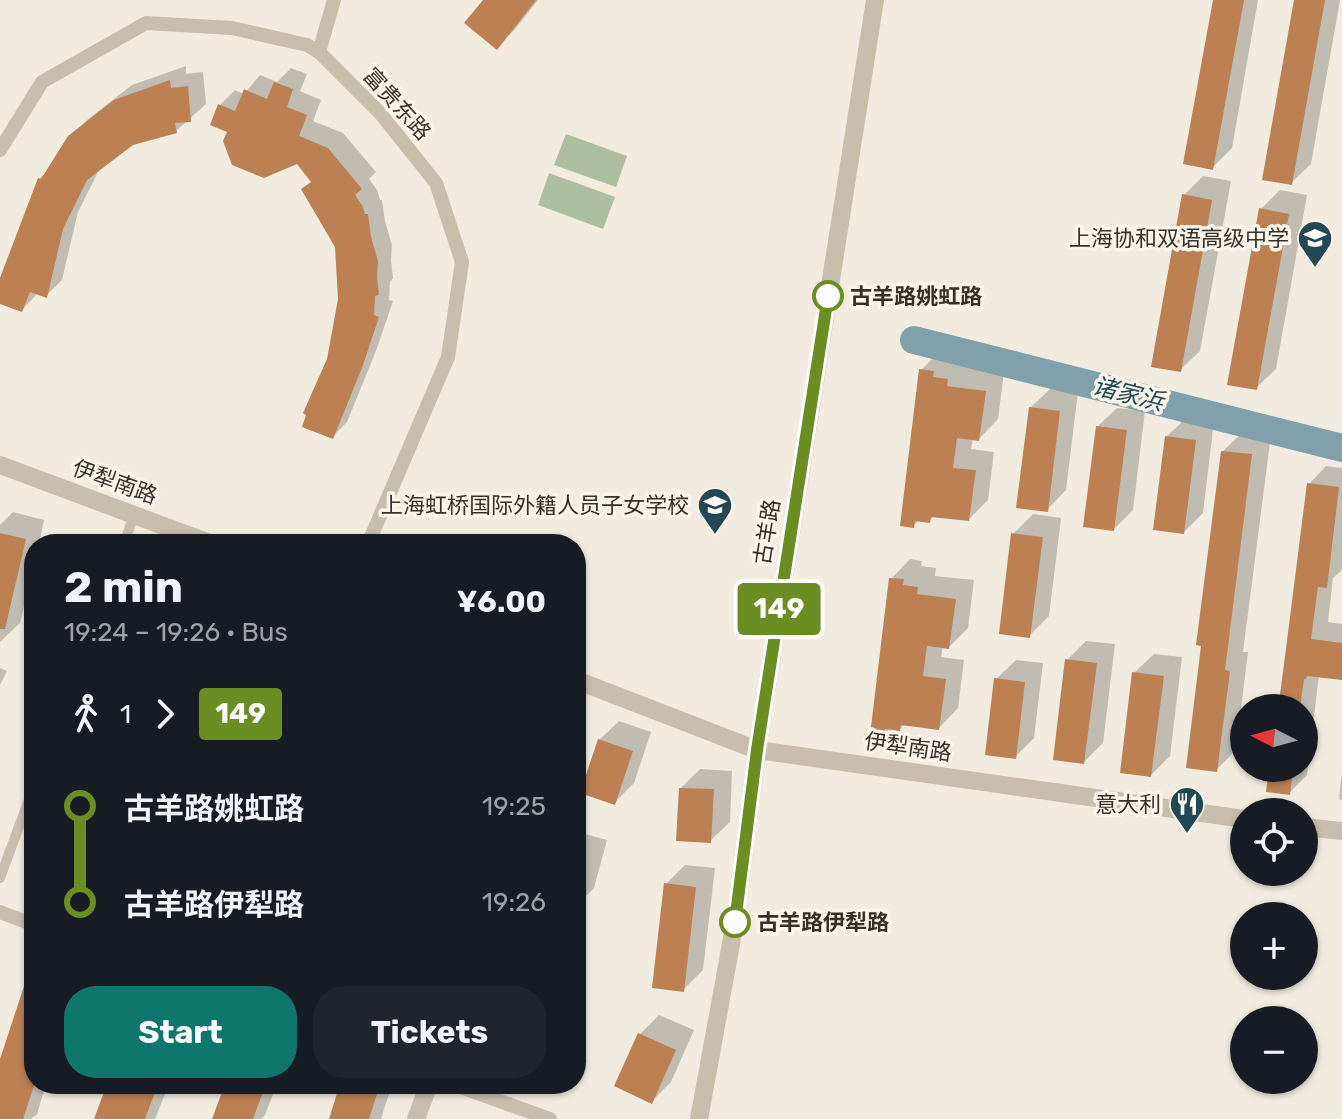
<!DOCTYPE html>
<html lang="en">
<head>
<meta charset="utf-8">
<style>
  :root { --surface:#171b24; --page:#20242c; --text:#f1f3f6; --muted:#9ea1a6; --accent:#0f766e }
  body { margin:0; font-family:Rubik,"Noto Sans SC",sans-serif; background:var(--page); color:var(--text); height:100vh; display:flex; flex-direction:column; font-size:30px; white-space:nowrap }
  * { box-sizing:border-box; margin:0 }
  p { font-size:26px; color:var(--muted) }
  .icon { flex:none; width:44px; height:44px; fill:none; stroke:currentColor; stroke-width:2; stroke-linecap:round; stroke-linejoin:round }
  .map { position:relative; flex:1; overflow:hidden }
  .details { position:absolute; left:24px; top:534px; width:562px; height:560px; display:flex; flex-direction:column; background:var(--surface); border-radius:32px; box-shadow:0 2px 6px #0004 }
  .details>* { flex:none }
  .badge { padding:0 16px; border-radius:6px; font-size:28px; line-height:52px }
  .needle { width:52px; rotate:276deg }
  .tools { position:absolute; left:1230px; top:694px; display:grid; gap:16px }
  .tools a { display:grid; place-items:center; width:88px; height:88px; border-radius:50%; background:var(--surface); box-shadow:0 2px 6px #0004; font-size:40px }
  .map>.badge { position:absolute; translate:-50% -50%; box-shadow:0 0 0 4px #fff }
  .legs { display:flex; align-items:center; gap:12px; height:88px; padding:0 40px; font-size:26px }
  .legs p { margin-inline-start:auto }
  .overview { display:flex; align-items:center; justify-content:space-between; height:136px; padding:0 40px }
  h1 { font-size:44px; font-weight:700; line-height:60px }
  .action { display:flex; gap:16px; margin-top:auto; padding:16px 40px }
  .action a { flex:1; height:92px; border-radius:32px; background:var(--accent); color:#fff; font-size:32px; font-weight:700; line-height:92px; text-align:center }
  .action a+a { background:var(--page); color:var(--text) }
  ul { padding:0 40px; list-style:none }
  li { display:flex; align-items:center; gap:28px; height:96px; font-size:30px }
  li i { display:grid; place-items:center; width:12px; height:100%; margin:0 10px; background:currentColor }
  li i::after { content:''; width:20px; height:20px; margin:-10px; border:6px solid; border-radius:50%; background:var(--surface) }
  li p { margin-inline-start:auto }
  li:first-child i { background:linear-gradient(#0000 50%,currentColor 0) }
  li:last-child i { background:linear-gradient(currentColor 50%,#0000 0) }
  .map>svg:first-child { display:block }
</style>
</head>
<body>
<div class="map">
<svg width="1342" height="1119" viewBox="0 0 1342 1119">
  <rect width="100%" height="100%" fill="#f1ecdf"/>
  <g fill="#aebfa0">
    <path d="M566,134L627,156L616,187L554,165Z"/>
    <path d="M549,173L615,197L603,229L538,205Z"/>
  </g>
  <g fill="#0003">
    <path d="M485,0H538L516,28L497,47Z"/>
    <path d="M1215,0H1258L1232,148L1212,168Z"/>
    <path d="M1296,0H1340L1311,164L1291,183Z"/>
    <path d="M186,66V74L203,72L206,104L176,131L132,143L100,168L78,212L62,280L46,296L38,293L22,310L0,302V283L39,179L50,169L70,137L87,120L132,85Z"/>
    <path d="M291,68L307,74L300,91L321,100L313,121L343,133L376,172L369,179L377,190L380,200H382L385,221L392,245L391,261L393,278L390,282L389,300L393,301L376,351L347,422L332,437L309,415L329,360L340,299L336,246L303,190L313,180L298,162L229,130L220,105L235,90L244,94L260,75L277,82Z"/>
    <path d="M1203,176L1231,181L1200,351L1180,370L1184,195Z"/>
    <path d="M1280,190L1307,195L1276,369L1256,388L1261,209Z"/>
    <path d="M940,351L952,352L951,358L966,360L965,367L1004,372L998,419L979,439L973,438L971,449L994,452L988,500L969,519L935,515L930,520L920,519L913,526L921,370Z"/>
    <path d="M1050,389L1078,392L1066,490L1047,510L1030,408Z"/>
    <path d="M1117,408L1145,411L1133,510L1114,529L1097,427Z"/>
    <path d="M1186,418L1214,421L1203,513L1184,532L1166,437Z"/>
    <path d="M1243,432L1271,435L1243,652H1248L1236,750L1216,770L1203,644L1223,451Z"/>
    <path d="M1326,466L1342,468V570L1333,578L1328,622L1342,624V678L1319,675L1307,775L1289,793L1271,768H1304V708H1278L1309,484Z"/>
    <path d="M13,512L44,520L39,544H34V564L20,623L0,642V525Z"/>
    <path d="M1033,514L1061,518L1049,616L1029,636L1013,534Z"/>
    <path d="M910,559L922,561L921,566L936,568L935,576L974,580L968,628L949,647L943,646L941,657L964,660L958,708L939,728L905,724L900,729L890,728L883,734L891,579Z"/>
    <path d="M1086,641L1115,644L1103,743L1084,762L1067,660Z"/>
    <path d="M1154,654L1182,657L1170,756L1151,775L1134,673Z"/>
    <path d="M1016,660L1043,663L1034,738L1015,757L996,679Z"/>
    <path d="M0,668L7,671L0,685Z"/>
    <path d="M619,721L651,732L634,783L615,802L599,740Z"/>
    <path d="M700,769L732,771L730,822L710,841L681,788Z"/>
    <path d="M1342,772V800L1339,799Z"/>
    <path d="M578,832L607,840L594,888L576,906V834Z"/>
    <path d="M685,865L715,868L703,970L683,990L666,884Z"/>
    <path d="M34,961V1084H46L37,1114L31,1119H0V1065Z"/>
    <path d="M659,1015L694,1030L671,1082L652,1101L640,1034Z"/>
    <path d="M110,1084H169L155,1119H96Z"/>
    <path d="M227,1084H277L265,1115L261,1119H214Z"/>
    <path d="M342,1084H392L381,1119H331Z"/>
  </g>
  <g fill="none" stroke-linecap="round" stroke-linejoin="round">
    <path stroke="#80a1ab" stroke-width="28" d="M914,340L1342,448"/>
  </g>
  <g fill="#bc8052">
    <path d="M483,0H536L497,50L464,23Z"/>
    <path d="M1213,0H1244L1213,170L1183,164Z"/>
    <path d="M1294,0H1325L1292,185L1262,180Z"/>
    <path d="M170,80L171,88L188,86L191,122L175,123L177,133L133,145L87,180L63,229L47,298L30,292L22,312L0,304V278L38,178L41,179L68,136L114,100Z"/>
    <path d="M274,82L293,89L287,107L307,115L299,136L328,148L362,189L355,195L362,205L365,214H368L371,237L378,261L377,277L379,295L375,296L374,315L379,317L362,368L333,439L302,427L306,415L303,413L327,359L338,299L335,247L301,189L311,182L297,164L264,178L232,165L223,141L227,132L210,125L218,104L235,111L244,89L267,99Z"/>
    <path d="M1182,194L1212,200L1181,372L1151,367Z"/>
    <path d="M1259,208L1289,214L1257,390L1227,385Z"/>
    <path d="M919,369L934,371L933,377L948,379L947,386L986,391L979,441L957,438L953,468L976,470L969,521L931,517L930,523L915,521L914,528L900,526Z"/>
    <path d="M1029,407L1060,411L1048,512L1016,508Z"/>
    <path d="M1096,426L1127,430L1114,531L1083,527Z"/>
    <path d="M1165,436L1196,440L1184,534L1153,530Z"/>
    <path d="M1221,451L1252,454L1225,670L1230,671L1217,772L1186,768L1201,646L1196,645Z"/>
    <path d="M1307,483L1339,487L1327,588L1318,587L1311,639L1342,643V680L1307,676L1306,679H1304L1300,708H1276L1278,695L1280,696Z"/>
    <path d="M0,533L26,539L5,629H0Z"/>
    <path d="M1011,533L1043,537L1030,638L999,634Z"/>
    <path d="M889,578L904,579L903,585L918,587L917,594L956,599L949,649L927,646L923,676L946,679L939,730L901,725L900,731L885,729L884,736L870,735Z"/>
    <path d="M1065,659L1097,663L1084,764L1053,760Z"/>
    <path d="M1132,672L1164,676L1151,777L1120,773Z"/>
    <path d="M994,678L1025,682L1016,759L985,755Z"/>
    <path d="M598,739L633,751L615,805L580,793Z"/>
    <path d="M1269,768H1293L1290,795L1266,792Z"/>
    <path d="M679,788L714,789L711,843L676,841Z"/>
    <path d="M664,883L696,887L684,992L652,988Z"/>
    <path d="M32,962H34V1086L23,1119H0V1059Z"/>
    <path d="M638,1033L676,1050L652,1104L614,1086Z"/>
    <path d="M107,1084H158L145,1119H94Z"/>
    <path d="M225,1084H266L253,1119H212Z"/>
    <path d="M340,1084H380L369,1119H329Z"/>
  </g>
  <g fill="none" stroke-linecap="round" stroke-linejoin="round">
    <g stroke="#c8beac" stroke-width="10">
      <path d="M124,544L134,515"/>
      <path d="M0,878L34,786"/>
    </g>
    <g stroke="#c8beac" stroke-width="14">
      <path d="M319,52L334,0"/>
      <path d="M0,150L42,82L146,23L232,28L307,45L319,52L380,113L436,183L462,262L448,357L368,544"/>
      <path d="M0,912L34,925"/>
      <path d="M452,1084L550,1119"/>
    </g>
    <g stroke="#c8beac" stroke-width="18">
      <path d="M0,465L212,544"/>
      <path d="M576,680L757,750L1244,819"/>
      <path d="M1304,827L1342,831"/>
      <path d="M416,1119L429,1084"/>
      <path d="M699,1119L735,922L757,750L875,0"/>
    </g>
  </g>
  <g fill="none" stroke-linecap="round" stroke-linejoin="round">
    <g stroke="#fff" stroke-width="18">
      <path id="line-1" d="M735,922L757,750L828,296"/>
    </g>
    <use href="#line-1" stroke="#6b8e23" stroke-width="12"/>
  </g>
  <defs>
    <g id="school-pin" transform="scale(1.8)"><path d="M0 17L-7.5 6A9.5 9.5 0 1 1 7.5 6Z" fill="#234855" stroke="#f9f5eb"/><path d="M0-5L7-2L0 1L-7-2ZM-4 1L0 2.5L4 1V4Q0 6-4 4Z" fill="#fff"/></g>
    <g id="restaurant-pin" transform="scale(1.8)"><path d="M0 17L-7.5 6A9.5 9.5 0 1 1 7.5 6Z" fill="#234855" stroke="#f9f5eb"/><path d="M-5-6h1v4h1v-4h1v4h1v-4h1v5L-1.5 .5V6h-2V.5L-5-1ZM5-6V6H3V1.5H1.5Q1.5-4 5-6Z" fill="#fff"/></g>
  </defs>
  <g fill-rule="evenodd">
    <use href="#school-pin" x="1315" y="238"/>
    <use href="#school-pin" x="715" y="505"/>
    <use href="#restaurant-pin" x="1187" y="804"/>
  </g>
  <g fill="#fff" stroke="#6b8e23" stroke-width="4">
    <circle cx="828" cy="296" r="14"/>
    <circle cx="735" cy="922" r="14"/>
  </g>
  <g text-anchor="middle" dominant-baseline="central" stroke-width="7" stroke-linejoin="round" paint-order="stroke">
    <g font-size="22" fill="#36302a" stroke="#f9f5eb">
      <text transform="translate(397 104) rotate(48)">富贵东路</text>
      <text transform="translate(115 482) rotate(20)">伊犁南路</text>
      <text transform="translate(767 532) rotate(-81)">古羊路</text>
      <text transform="translate(908 747) rotate(8)">伊犁南路</text>
    </g>
    <g font-size="22" fill="#36302a" stroke="#f9f5eb" text-anchor="end">
      <text x="1289" y="238">上海协和双语高级中学</text>
      <text x="689" y="505">上海虹桥国际外籍人员子女学校</text>
      <text x="1161" y="804">意大利</text>
    </g>
    <g font-size="22" font-weight="bold" fill="#36302a" stroke="#f9f5eb" text-anchor="start">
      <text x="850" y="296">古羊路姚虹路</text>
      <text x="757" y="922">古羊路伊犁路</text>
    </g>
    <g font-size="24" font-style="italic" fill="#234855" stroke="#f9f5eb">
      <text transform="translate(1128 394) rotate(14)">诸家浜</text>
    </g>
  </g>
</svg>
<div class="tools">
<a><svg class="needle" viewBox="-14 -14 28 28"><path d="M0-13l5 13h-10z" fill="#e53935"/><path d="M0 13l5-13h-10z" fill="#9ea1a6"/></svg></a>
<a><svg class="icon" aria-label="locate" viewBox="0 0 24 24"><circle cx="12" cy="12" r="6"/><path d="M12 2v4M12 18v4M2 12h4M18 12h4"/></svg></a>
<a>+</a>
<a>−</a>
</div>
<b class="badge" style="left:779px;top:609px;background:#6b8e23;color:#fff">149</b>
<section class="details">
<div class="overview"><div><h1>2 min</h1><p>19:24 – 19:26 · Bus</p></div><b>¥6.00</b></div>
<div class="legs"><svg class="icon" aria-label="walk" viewBox="0 0 24 24"><circle cx="13" cy="4" r="2"/><path d="M13 8l-2 6 4 7M11 14l-3 7M7 12l3-4h3l4 4"/></svg>1<svg class="icon" aria-label="forward" viewBox="0 0 24 24"><path d="M9 5l7 7-7 7"/></svg><b class="badge" style="background:#6b8e23;color:#fff">149</b></div>
<ul>
<li><i style="color:#6b8e23"></i><b>古羊路姚虹路</b><p>19:25</p></li>
<li><i style="color:#6b8e23"></i><b>古羊路伊犁路</b><p>19:26</p></li>
</ul>
<div class="action"><a>Start</a><a>Tickets</a></div>
</section>
</div>
</body>
</html>
